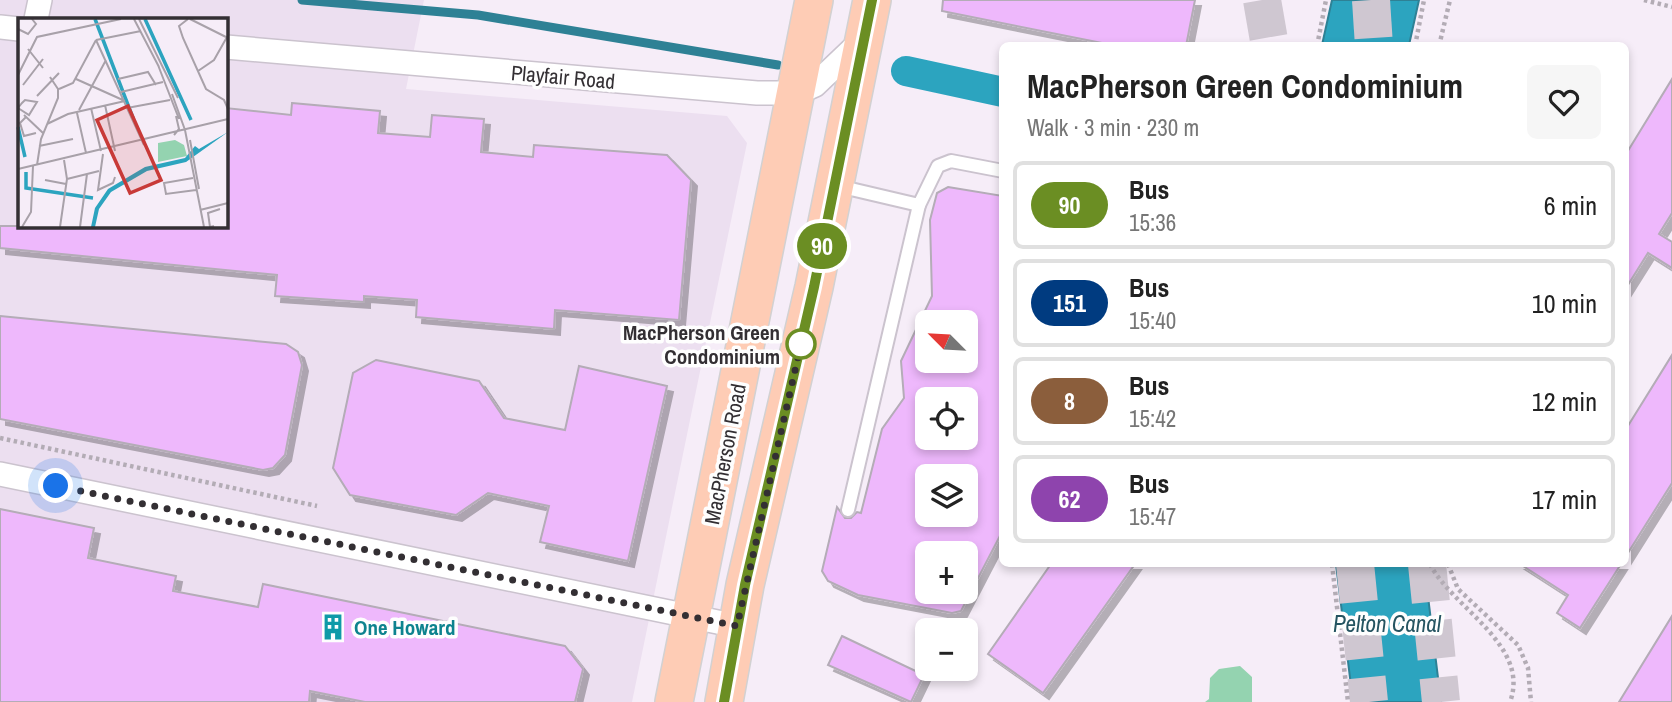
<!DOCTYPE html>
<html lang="en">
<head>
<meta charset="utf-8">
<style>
  :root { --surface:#fff; --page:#f6f6f6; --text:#222; --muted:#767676; --line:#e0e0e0 }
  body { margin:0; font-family:"Archivo Narrow",sans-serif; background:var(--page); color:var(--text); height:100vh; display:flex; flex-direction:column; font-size:26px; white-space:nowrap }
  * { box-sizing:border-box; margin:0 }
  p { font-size:23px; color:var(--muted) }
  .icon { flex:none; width:38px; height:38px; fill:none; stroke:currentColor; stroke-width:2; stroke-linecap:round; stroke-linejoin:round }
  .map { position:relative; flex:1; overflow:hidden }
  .sheet { position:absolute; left:999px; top:42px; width:630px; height:525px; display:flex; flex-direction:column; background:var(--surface); border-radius:10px; box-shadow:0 4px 10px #0003 }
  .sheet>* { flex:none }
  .badge { padding:0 14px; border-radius:23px; font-size:24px; line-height:46px }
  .needle { width:46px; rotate:294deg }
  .buttons { position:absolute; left:915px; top:310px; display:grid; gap:14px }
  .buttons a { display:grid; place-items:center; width:63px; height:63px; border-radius:10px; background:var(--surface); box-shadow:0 4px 10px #0003; font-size:35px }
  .you { position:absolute; width:35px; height:35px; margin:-18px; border:5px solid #fff; border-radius:50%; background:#1a73e8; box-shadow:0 0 0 10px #1a73e833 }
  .map>.badge { position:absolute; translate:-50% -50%; box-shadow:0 0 0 4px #fff }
  .round { display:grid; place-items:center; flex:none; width:74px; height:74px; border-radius:10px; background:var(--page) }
  .headline { display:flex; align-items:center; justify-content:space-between; height:119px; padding:0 28px }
  h1 { font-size:33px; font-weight:800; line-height:52px }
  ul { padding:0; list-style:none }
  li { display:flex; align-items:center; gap:21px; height:88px; margin:0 14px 10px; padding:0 14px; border:4px solid var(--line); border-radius:10px }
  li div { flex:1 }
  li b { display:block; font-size:26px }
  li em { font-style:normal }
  li .badge { min-width:77px; font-weight:700; text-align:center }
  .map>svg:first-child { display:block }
</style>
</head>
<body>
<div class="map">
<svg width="1672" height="702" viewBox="0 0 1672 702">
  <defs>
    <filter id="shadow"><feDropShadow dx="6" dy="6" stdDeviation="0" flood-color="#0004"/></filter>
  </defs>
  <rect width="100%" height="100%" fill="#f6edf8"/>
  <path fill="#ecdff0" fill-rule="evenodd" d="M0,0H424L406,89L727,116L747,143L632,702H0ZM19,19H226V226H19Z"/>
  <path fill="#94d3b0" d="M1240,666L1252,677V702H1205L1209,699L1210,678L1219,669Z"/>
  <g fill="#2ca4bf" stroke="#2e8195" stroke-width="2">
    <path d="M1332,0H1419L1409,45H1322Z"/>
    <path d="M1336,564H1424L1441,702H1353Z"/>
  </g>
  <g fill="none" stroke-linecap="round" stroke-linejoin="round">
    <path stroke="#2e8195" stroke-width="9" d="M302,0L478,15L778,65"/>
    <path stroke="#2ca4bf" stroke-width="30" d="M906,71L1003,92"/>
  </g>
  <g fill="#eeb8fc" stroke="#b4acb7" stroke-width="2" fill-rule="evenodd" filter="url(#shadow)">
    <path d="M943,0H1195L1186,46H1117L942,11Z"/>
    <path d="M1672,79V213L1659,234L1672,242V268L1648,253L1626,288V154Z"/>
    <path d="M292,103L380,111L378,133L430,137L432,115L484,119L481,152L533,157L534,145L667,155L691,180L679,320L555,310L554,329L416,317L417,300L364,296V302L275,296L277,275L0,248V226H226V108L291,115Z"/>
    <path d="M948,187L1003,196V530L961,611L952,613L858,595L828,581L822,571L837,507L845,518H851L857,512L861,513L882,429L904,398L901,361L932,296L930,220L937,193ZM928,322H966V360H928ZM928,399H966V438H928ZM928,476H966V514H928ZM928,553H966V592H928Z"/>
    <path d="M0,316L286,344L298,352L302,365L285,455L273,468L263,470L0,419Z"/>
    <path d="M1672,355V483L1626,556V429Z"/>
    <path d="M376,360L479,381L504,418L565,430L579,366L667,386L628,561L540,542L549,506L488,493L456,515L350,495L333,468L353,373Z"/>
    <path d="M0,509L94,528L88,558L176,576L173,591L258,607L263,584L565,646L583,669L575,702H365L310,691L309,702H0Z"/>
    <path d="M1051,564H1135L1043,693L988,654Z"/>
    <path d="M1520,564H1621L1580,628L1557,613L1568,595Z"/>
    <path d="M1672,616V702H1619Z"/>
    <path d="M842,636L924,675L911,702L828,665Z"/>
  </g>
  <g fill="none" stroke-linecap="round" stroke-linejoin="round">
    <g stroke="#cfc7d1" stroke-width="38" stroke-dasharray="38 19" stroke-linecap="butt">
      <path d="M1262,0L1270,46"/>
      <path d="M1371,0L1374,46"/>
      <path d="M1355,564L1369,702"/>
      <path d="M1427,564L1441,702"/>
    </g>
    <g stroke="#cbc3ce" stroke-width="16">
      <g id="lane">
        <path d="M838,186L919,205L938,166L951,161L1003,171"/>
        <path d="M848,510L919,205"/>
      </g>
    </g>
    <g stroke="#cbc3ce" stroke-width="26">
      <g id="street">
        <path d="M36,19L40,0"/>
        <path d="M0,27L19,29"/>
        <path d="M226,47L757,93H797L815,85L857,45L861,36"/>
        <path d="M0,474L737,626"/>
      </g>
    </g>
    <g stroke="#d2d1d2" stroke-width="40">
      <g id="primary">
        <path d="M674,702L814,0"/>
        <path d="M724,702L745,585L814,287L872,0"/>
      </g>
    </g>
    <g stroke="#b3acb5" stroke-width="4.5" stroke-dasharray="3.5 3.5" stroke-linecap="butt">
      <path d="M1644,0L1672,7"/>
      <path d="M1317,46L1326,0"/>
      <path d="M1415,46L1424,0"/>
      <path d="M1439,46L1450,0"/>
      <path d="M0,438L317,506"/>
      <path d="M1332,564L1348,702"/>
      <path d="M1430,564C1452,608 1531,645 1510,702"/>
      <path d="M1448,564L1458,589L1518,645L1528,668L1531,702"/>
    </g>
    <use href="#lane" stroke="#fff" stroke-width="12"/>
    <use href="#street" stroke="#fff" stroke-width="23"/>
    <use href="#primary" stroke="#feccb5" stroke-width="37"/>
  </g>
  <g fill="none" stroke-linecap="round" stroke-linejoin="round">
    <g stroke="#fff" stroke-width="16">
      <path id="line" d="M724,702L745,585L814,287L872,0"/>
    </g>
    <use href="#line" stroke="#6b8e23" stroke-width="10"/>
    <path stroke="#332f33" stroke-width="7" stroke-dasharray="0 12.6" d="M56,486L737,626L801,344"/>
  </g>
  <defs>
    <g id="building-bare" transform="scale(2.1)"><path d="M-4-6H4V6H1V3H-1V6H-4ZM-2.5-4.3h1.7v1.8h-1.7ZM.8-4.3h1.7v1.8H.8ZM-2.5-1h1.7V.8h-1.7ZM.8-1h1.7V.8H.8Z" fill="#0f9aa8" stroke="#fefefe" stroke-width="2.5" paint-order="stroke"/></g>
  </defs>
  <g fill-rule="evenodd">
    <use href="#building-bare" x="333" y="627"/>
  </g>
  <circle fill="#fff" stroke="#6b8e23" stroke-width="3.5" cx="801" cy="344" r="14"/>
  <g text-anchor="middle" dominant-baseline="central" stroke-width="7" stroke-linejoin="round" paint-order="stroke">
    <g font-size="21" fill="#332f33" stroke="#fefefe">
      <text transform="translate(563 77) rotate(5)">Playfair Road</text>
      <text transform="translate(725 454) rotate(-79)">MacPherson Road</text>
    </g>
    <g font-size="21" font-weight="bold" fill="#332f33" stroke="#fefefe" text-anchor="end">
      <text x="780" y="332">MacPherson Green<tspan x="780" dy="24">Condominium</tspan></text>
    </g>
    <g font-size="21" font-weight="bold" fill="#0d838f" stroke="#fefefe" text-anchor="start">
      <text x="354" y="627">One Howard</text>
    </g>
    <g font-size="23" font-style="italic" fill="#255461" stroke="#fefefe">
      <text x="1387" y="623">Pelton Canal</text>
    </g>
  </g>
  <g transform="translate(18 18)">
    <rect width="210" height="210" fill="#f6edf8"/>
    <path d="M157,122L166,127L169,138L140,144V125Z" fill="#94d3b0"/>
    <path d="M210,114L168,144L129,153L93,174L81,191L77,209H73L77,190L90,171L127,149L167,140L177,128L181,131Z" fill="#2ca4bf"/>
    <path fill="none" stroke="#2ca4bf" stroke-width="3.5" d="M77,1L115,100M127,1L173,102M0,109L7,139M8,154V170L75,180"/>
    <path fill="none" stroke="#a8a1a9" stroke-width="2" d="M116,1L141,49M121,1L160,80M170,1L161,8L165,20L188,71L206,82L210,91M172,1L210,20M0,11L10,16L18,6L14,1M78,22L126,127M78,22L123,13M10,31L25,50M140,47L161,101M180,53L196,42L209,19M0,57L19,19L103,1M58,61L107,83M100,61L130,54L138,67M5,67L25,41M41,71L55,65L78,22M103,74L145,64M154,76L167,112L186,209M19,78L41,55M87,87L97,133M0,90L4,85L7,82L19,84L11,97L0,90M73,90L83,133M109,90L152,82M61,92L88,42M59,95L68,135M6,97L25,115M8,99L2,105L6,118L18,115M29,106L50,96L107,83M156,117L161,111L158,98M172,122L181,171M21,128L55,121M85,136L80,172L95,165L97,159M19,147L23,121L40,80V71L32,59M0,151L210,101M175,160L146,165L148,176L178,172M49,161L81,153M27,162L48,166M182,192L210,185M196,208L192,209L190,195L202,191M4,209L13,194L15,148M42,209L49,161L46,142M62,209L69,156"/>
    <path fill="#c83a38" fill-opacity="0.15" stroke="#c83a38" stroke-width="3.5" d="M110,88L143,162L112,175L79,102Z"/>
    <rect width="210" height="210" fill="none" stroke="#332f33" stroke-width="3.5"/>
  </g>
</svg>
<div class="buttons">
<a><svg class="needle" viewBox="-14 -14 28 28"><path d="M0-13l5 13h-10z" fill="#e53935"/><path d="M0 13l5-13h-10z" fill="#767676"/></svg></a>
<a><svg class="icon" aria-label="locate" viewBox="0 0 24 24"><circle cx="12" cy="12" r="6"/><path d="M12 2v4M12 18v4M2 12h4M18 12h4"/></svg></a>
<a><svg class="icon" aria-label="layers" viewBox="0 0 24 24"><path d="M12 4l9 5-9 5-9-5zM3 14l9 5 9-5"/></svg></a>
<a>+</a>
<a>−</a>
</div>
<div class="you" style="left:56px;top:486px"></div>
<b class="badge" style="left:822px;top:246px;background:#6b8e23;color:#fff">90</b>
<section class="sheet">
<div class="headline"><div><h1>MacPherson Green Condominium</h1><p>Walk · 3 min · 230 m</p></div><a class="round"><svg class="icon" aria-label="heart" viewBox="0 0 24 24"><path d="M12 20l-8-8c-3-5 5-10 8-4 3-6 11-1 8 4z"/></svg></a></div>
<ul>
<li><span class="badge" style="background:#6b8e23;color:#fff">90</span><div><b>Bus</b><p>15:36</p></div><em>6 min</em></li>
<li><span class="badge" style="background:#003b80;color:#fff">151</span><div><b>Bus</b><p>15:40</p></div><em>10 min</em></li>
<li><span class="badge" style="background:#8b5e3c;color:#fff">8</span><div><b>Bus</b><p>15:42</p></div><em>12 min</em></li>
<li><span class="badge" style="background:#8e44ad;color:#fff">62</span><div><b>Bus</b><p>15:47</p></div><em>17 min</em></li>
</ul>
</section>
</div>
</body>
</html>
